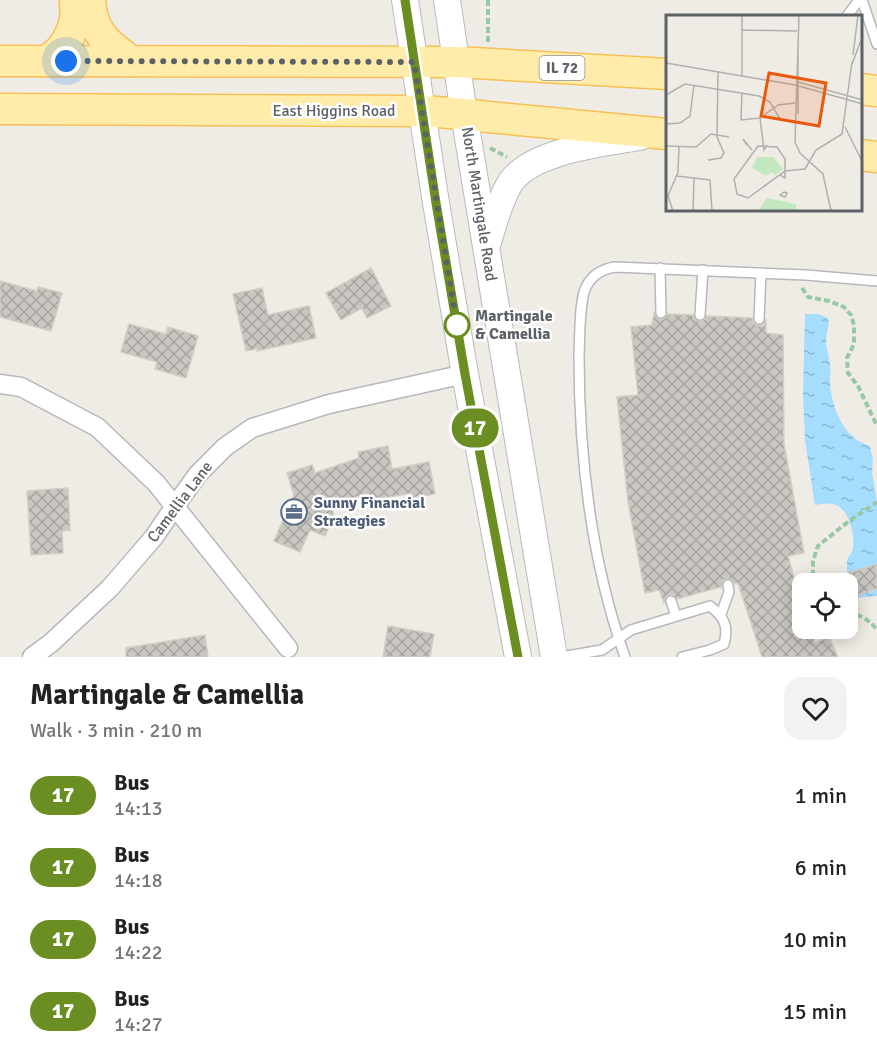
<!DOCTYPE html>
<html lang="en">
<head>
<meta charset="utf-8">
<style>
  :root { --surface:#fff; --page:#f2f2f2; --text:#222; --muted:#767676 }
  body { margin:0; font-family:Signika,sans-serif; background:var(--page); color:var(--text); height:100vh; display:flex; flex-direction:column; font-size:22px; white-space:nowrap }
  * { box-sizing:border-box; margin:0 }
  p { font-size:20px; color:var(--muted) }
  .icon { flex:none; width:33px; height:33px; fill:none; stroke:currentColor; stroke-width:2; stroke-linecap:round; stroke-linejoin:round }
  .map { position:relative; height:657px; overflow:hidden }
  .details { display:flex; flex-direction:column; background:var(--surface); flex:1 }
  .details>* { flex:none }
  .badge { padding:0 12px; border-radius:20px; font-size:21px; line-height:39px }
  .controls { position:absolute; left:792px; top:573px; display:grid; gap:12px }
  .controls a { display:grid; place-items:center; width:66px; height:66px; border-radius:12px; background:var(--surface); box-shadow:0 3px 15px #0003; font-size:30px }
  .you { position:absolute; width:30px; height:30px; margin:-15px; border:4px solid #fff; border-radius:50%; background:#1a73e8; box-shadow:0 0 0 9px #1a73e833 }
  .map>.badge { position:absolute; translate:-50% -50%; box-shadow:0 0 0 3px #fff }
  .round { display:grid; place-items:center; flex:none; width:63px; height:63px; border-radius:18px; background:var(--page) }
  .head { display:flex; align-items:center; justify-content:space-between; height:102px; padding:0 30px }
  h1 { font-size:28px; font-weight:700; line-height:45px }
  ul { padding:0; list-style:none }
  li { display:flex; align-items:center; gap:18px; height:72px; padding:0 30px }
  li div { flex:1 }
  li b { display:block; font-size:22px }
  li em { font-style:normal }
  li .badge { min-width:66px; font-weight:700; text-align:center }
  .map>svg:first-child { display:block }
</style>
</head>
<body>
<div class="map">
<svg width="877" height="657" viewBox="0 0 877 657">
  <defs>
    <pattern id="water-ripples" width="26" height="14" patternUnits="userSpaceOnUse" patternTransform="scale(1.5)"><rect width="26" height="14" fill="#a5ddff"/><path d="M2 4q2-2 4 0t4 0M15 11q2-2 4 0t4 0" fill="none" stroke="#8ab7d2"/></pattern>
    <pattern id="building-cross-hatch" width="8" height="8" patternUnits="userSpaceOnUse" patternTransform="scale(1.5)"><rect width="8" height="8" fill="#cac7c2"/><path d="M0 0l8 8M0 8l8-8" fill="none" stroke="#a7a5a1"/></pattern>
  </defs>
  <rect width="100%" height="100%" fill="#efece5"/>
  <path fill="url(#water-ripples)" d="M805,314H818L828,318C830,326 826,332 826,340C826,348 829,356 830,364C831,373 829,383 831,392C835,415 846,439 870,446L873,460L872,473L877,501V596L853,598C850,586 846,574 847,561C848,556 852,553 853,549C855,536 850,513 838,506C831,502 822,504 815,505L805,440L803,394Z"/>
  <g fill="url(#building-cross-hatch)" stroke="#d4cec3" stroke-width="1.5">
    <path d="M371,268L391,306L367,318L362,308L341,320L326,293Z"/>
    <path d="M0,281L37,291L38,287L62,293L51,331L0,317Z"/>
    <path d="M262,288L268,315L309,306L316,338L257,351V349L246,351L233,294Z"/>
    <path d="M654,313L656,317L661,320L665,318L668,314L693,315L696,320L700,322L705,319L707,316L752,318L753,323L758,326L763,325L766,319V333L783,335L784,444L804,553L788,556L797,588L802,586V628H811L815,643L829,637L838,657H762L738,583L735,584L730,579L723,580L721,587L677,599L673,595H668L666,597L664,603L659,590L645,593L628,502L617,397L638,395L631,327L652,325Z"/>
    <path d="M129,324L166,334L168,327L198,336L186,378L155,369L157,362L121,352Z"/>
    <path d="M388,446L392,469L429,462L435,494L412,498L411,493L368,501L366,494L331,505L334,515L325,536L310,530L300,552L274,541L294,495L287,473L312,465L315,473L359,458L358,452Z"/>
    <path d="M68,488L70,530L62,531L63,553L31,555L27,491Z"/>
    <path d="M877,564V589L848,598V573Z"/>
    <path d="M388,626L434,634L430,657H383Z"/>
    <path d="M205,635L208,657H126V648Z"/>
  </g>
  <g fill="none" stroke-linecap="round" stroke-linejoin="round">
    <g stroke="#b5b8bc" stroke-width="12">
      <g id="lane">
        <path d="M862,0L877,44"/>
        <path d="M847,16L859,0"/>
        <path d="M660,268L661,313"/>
        <path d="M700,315L703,270"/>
        <path d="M759,319L761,273"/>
        <path d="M671,601L676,616"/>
        <path d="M721,614L729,592L728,585"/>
        <path d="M561,657L602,650L631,630L710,606C724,617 729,626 724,644L710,650L682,657"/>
        <path d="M625,657C591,561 579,457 579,355C580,338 579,301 586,287C592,275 602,269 615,267L806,275L877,281"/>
      </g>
    </g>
    <g stroke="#b5b8bc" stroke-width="21">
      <g id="street">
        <path d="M0,384L21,387L97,427L156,483L288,648"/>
        <path d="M32,657L51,643L110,588L154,537L175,506L198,474L225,447L252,428L329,404L465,374"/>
      </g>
    </g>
    <g stroke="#b6babf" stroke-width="28">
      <g id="secondary">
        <path d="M405,0L436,203L465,374L518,657"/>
        <path d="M447,0L464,114L554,657"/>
        <path d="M488,242C494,223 499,202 509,185C528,151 604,143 640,137"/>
      </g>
    </g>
    <g stroke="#f6c057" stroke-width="33">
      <g id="primary">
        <path d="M90,0C92,32 106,43 131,61"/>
        <path d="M0,61L456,62L667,74"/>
        <path d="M44,61C61,55 71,37 75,20C76,14 75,6 75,0"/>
        <path d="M860,89L877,91"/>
        <path d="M0,109L422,111L464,114L489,117L667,134"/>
        <path d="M860,155L877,157"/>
      </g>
    </g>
    <g stroke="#99c9a4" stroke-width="4" stroke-dasharray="6 3" stroke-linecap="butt">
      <path d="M488,0V42"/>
      <path d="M490,148L507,157"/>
      <path d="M802,288L808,297L829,301L844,307L851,315L854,325V344L847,358L848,373L858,386L877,426"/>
      <path d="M816,584L813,578V561L818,546L849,521L877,502"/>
      <path d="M848,612C860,615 869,619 877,630"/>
    </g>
    <use href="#lane" stroke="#fff" stroke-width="9"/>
    <use href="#street" stroke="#fff" stroke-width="18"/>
    <use href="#secondary" stroke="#fff" stroke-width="26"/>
    <use href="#primary" stroke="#ffecaa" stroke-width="30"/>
  </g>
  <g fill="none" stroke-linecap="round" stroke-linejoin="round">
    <g stroke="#fff" stroke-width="14">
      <path id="line" d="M405,0L436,203L465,374L518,657"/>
    </g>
    <use href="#line" stroke="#6b8e23" stroke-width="9"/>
    <path stroke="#5c6166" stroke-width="6" stroke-dasharray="0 10.8" d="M66,61L414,62L458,332L457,325"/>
  </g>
  <defs>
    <g id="office-ring" transform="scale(1.35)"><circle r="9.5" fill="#fff" stroke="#5c6f8a" stroke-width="1.5"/><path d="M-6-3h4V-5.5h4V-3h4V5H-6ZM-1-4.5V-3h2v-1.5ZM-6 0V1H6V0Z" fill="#5c6f8a"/></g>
  </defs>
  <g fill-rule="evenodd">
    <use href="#office-ring" x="294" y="512"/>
  </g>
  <circle fill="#fff" stroke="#6b8e23" stroke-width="3" cx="457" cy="325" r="12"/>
  <g text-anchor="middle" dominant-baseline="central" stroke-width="5" stroke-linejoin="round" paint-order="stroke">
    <rect fill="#fff" stroke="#8d9094" stroke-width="1.5" x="539.5" y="56" width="45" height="24" rx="4.5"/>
    <g font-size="15" font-weight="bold" fill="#5c6166">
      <text x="562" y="68">IL 72</text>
    </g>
    <g font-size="16" fill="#5c6166" stroke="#fff">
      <text x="334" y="111">East Higgins Road</text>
      <text transform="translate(479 204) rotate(81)">North Martingale Road</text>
      <text transform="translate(180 502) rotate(-53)">Camellia Lane</text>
    </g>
    <g font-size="16" font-weight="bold" fill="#5c6166" stroke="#fff" text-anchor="start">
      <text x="475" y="316">Martingale<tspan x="475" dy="18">&amp; Camellia</tspan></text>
    </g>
    <g font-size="16" font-weight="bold" fill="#4e5e75" stroke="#fff" text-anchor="start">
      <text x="314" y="503">Sunny Financial<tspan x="314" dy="18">Strategies</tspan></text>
    </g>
  </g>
  <g transform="translate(666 15)">
    <rect width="196" height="196" fill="#efece5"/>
    <path d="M91,142H107L117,154L110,160L105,157L100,161L86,153ZM101,183L130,189V196H92Z" fill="#c3e8c0"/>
    <path fill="none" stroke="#b0b0ae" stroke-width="1.5" d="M76,0V61M133,0L129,127L134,138L157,159L165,196M76,15L131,16M187,40L192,0M0,48L129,70L197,89M186,49L197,20M132,67L197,85M76,78L75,105L94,103L112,90L129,88M0,80L19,69L93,81L104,87L114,104M132,99V31M94,103L98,135L101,130M0,109L14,108L24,101L28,70M179,112L197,148M81,130L77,124L86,135M0,131L30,132L45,119L63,122M92,131L111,132L119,144V156L82,183L71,179L68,164ZM45,145H42L55,143L58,138L51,122L52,57M114,160L119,163V156L139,154L150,135L176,119L186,47M11,161L44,165L46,196M121,178L119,182L114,180L118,177ZM7,196L2,181L12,157L13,131M27,196L28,163"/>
    <path fill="#e8590c" fill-opacity="0.15" stroke="#e8590c" stroke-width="3" d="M103,58L160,68L153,111L95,101Z"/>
    <rect width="196" height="196" fill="none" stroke="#5c6166" stroke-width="3"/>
  </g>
</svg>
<div class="controls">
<a><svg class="icon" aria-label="locate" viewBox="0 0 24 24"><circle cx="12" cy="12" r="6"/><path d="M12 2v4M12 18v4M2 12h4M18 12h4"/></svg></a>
</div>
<div class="you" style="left:66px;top:61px"></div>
<b class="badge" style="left:475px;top:428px;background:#6b8e23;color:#fff">17</b>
</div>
<section class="details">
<div class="head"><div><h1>Martingale &amp; Camellia</h1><p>Walk · 3 min · 210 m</p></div><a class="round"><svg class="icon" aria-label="heart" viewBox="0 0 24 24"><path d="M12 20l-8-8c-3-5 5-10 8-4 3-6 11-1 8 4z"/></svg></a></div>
<ul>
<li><span class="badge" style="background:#6b8e23;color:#fff">17</span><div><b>Bus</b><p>14:13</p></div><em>1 min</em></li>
<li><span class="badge" style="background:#6b8e23;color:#fff">17</span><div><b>Bus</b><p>14:18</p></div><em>6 min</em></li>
<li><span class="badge" style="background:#6b8e23;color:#fff">17</span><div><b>Bus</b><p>14:22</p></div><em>10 min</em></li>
<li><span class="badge" style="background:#6b8e23;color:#fff">17</span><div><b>Bus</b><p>14:27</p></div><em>15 min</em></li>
</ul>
</section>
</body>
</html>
